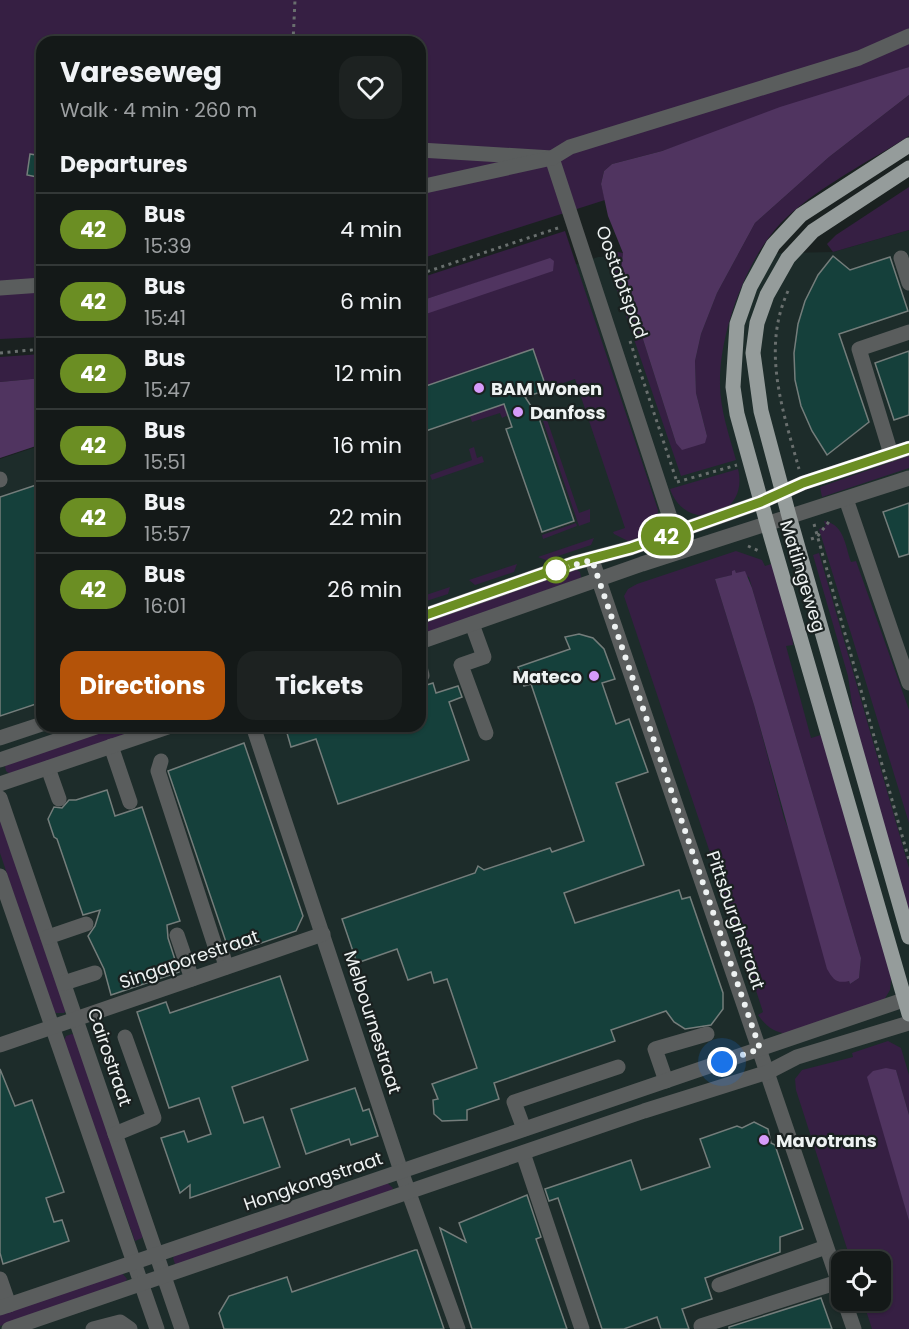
<!DOCTYPE html>
<html lang="en">
<head>
<meta charset="utf-8">
<style>
  :root { --surface:#141918; --page:#1d2221; --text:#f1f3f6; --muted:#9da0a2; --line:#333837; --accent:#b45309 }
  body { margin:0; font-family:Poppins,sans-serif; background:var(--page); color:var(--text); height:100vh; display:flex; flex-direction:column; font-size:22px; white-space:nowrap }
  * { box-sizing:border-box; margin:0 }
  p { font-size:20px; color:var(--muted) }
  .icon { flex:none; width:33px; height:33px; fill:none; stroke:currentColor; stroke-width:2; stroke-linecap:round; stroke-linejoin:round }
  .map { position:relative; flex:1; overflow:hidden }
  .panel { position:absolute; left:36px; top:36px; width:390px; height:696px; display:flex; flex-direction:column; background:var(--surface); border-radius:18px; box-shadow:0 2px 4px #0004,0 0 0 2px var(--line) }
  .panel>* { flex:none }
  .badge { padding:0 12px; border-radius:20px; font-size:21px; line-height:39px }
  .fabs { position:absolute; left:831px; top:1251px; display:grid; gap:12px }
  .fabs a { display:grid; place-items:center; width:60px; height:60px; border-radius:12px; background:var(--surface); box-shadow:0 2px 4px #0004,0 0 0 2px var(--line); font-size:30px }
  .you { position:absolute; width:30px; height:30px; margin:-15px; border:4px solid #fff; border-radius:50%; background:#1a73e8; box-shadow:0 0 0 9px #1a73e833 }
  .map>.badge { position:absolute; translate:-50% -50%; box-shadow:0 0 0 3px #fff }
  h2 { padding:0 24px; font-size:22px; line-height:54px }
  .round { display:grid; place-items:center; flex:none; width:63px; height:63px; border-radius:18px; background:var(--page) }
  .summary { display:flex; align-items:center; justify-content:space-between; height:102px; padding:0 24px }
  h1 { font-size:28px; font-weight:700; line-height:45px }
  .action { display:flex; gap:12px; margin-top:auto; padding:12px 24px }
  .action a { flex:1; height:69px; border-radius:18px; background:var(--accent); color:#fff; font-size:24px; font-weight:700; line-height:69px; text-align:center }
  .action a+a { background:var(--page); color:var(--text) }
  ul { padding:0; list-style:none }
  li { display:flex; align-items:center; gap:18px; height:72px; padding:0 24px; border-top:2px solid var(--line) }
  li div { flex:1 }
  li b { display:block; font-size:22px }
  li em { font-style:normal }
  li .badge { min-width:66px; font-weight:700; text-align:center }
  .map>svg:first-child { display:block }
</style>
</head>
<body>
<div class="map">
<svg width="909" height="1329" viewBox="0 0 909 1329">
  <rect width="100%" height="100%" fill="#1a2120"/>
  <path fill="#1d2c2a" fill-rule="evenodd" d="M909,230V1329H0V459L42,445V726H420V317L598,257L833,252ZM842,1262H880V1300H842Z"/>
  <g fill="#361f43" fill-rule="evenodd">
    <path d="M0,0H909V67L662,151L612,164L604,171L601,184L605,200L420,259V42H42V337L0,339Z"/>
    <path d="M909,95V136C868,162 822,185 787,217C748,252 719,332 720,384C720,409 729,435 736,460L681,476L603,249L623,253L621,270L676,443L707,436L696,393L695,361L701,334L717,293L755,223L829,157Z"/>
    <path d="M909,187V230L833,252L827,244L836,235Z"/>
    <path d="M565,231L658,510C656,529 647,535 630,542L614,534L613,532L625,528L575,379L504,403L508,415L502,418L500,413L472,422L470,416L420,432V315L550,259L420,301V278Z"/>
    <path d="M42,354V378L0,382V357Z"/>
    <path d="M547,420L579,513L590,509V522L579,526L543,421Z"/>
    <path d="M474,447L477,458L482,456L484,462L432,480L430,475L472,460L469,449Z"/>
    <path d="M909,456V468L822,497L820,487Z"/>
    <path d="M738,469C750,517 686,535 670,489Z"/>
    <path d="M824,521C844,524 845,545 851,562L856,561L909,710V823L819,529L826,526Z"/>
    <path d="M576,523L577,526L543,539L542,535Z"/>
    <path d="M594,538L591,545L546,560L538,557Z"/>
    <path d="M736,551L762,560L765,566L774,563L791,621L793,645L786,646L811,738L824,734L892,971L890,990L884,1000L788,1034C773,1032 767,1027 758,1015L763,1012L750,972L624,596L628,589L637,584ZM735,570L736,573L749,577L752,588L861,958L859,978L850,984L784,818L754,705L715,579L733,575Z"/>
    <path d="M819,553L909,868V913L854,718L848,676L813,555Z"/>
    <path d="M517,564L514,572L475,585L469,580Z"/>
    <path d="M575,569L580,572L581,578L420,635V621Z"/>
    <path d="M450,587L448,594L420,603V597Z"/>
    <path d="M111,726H152L10,774L6,771L5,766L9,761Z"/>
    <path d="M0,809L66,1010L64,1013H56L53,1010L0,853Z"/>
    <path d="M72,1034L77,1037L144,1232L142,1238L135,1241L64,1041L66,1036Z"/>
    <path d="M888,1041L901,1048L909,1075V1115L896,1070L903,1199L909,1221V1329H872L863,1301L880,1300V1262L851,1261L796,1090L795,1079L802,1070L853,1057L852,1053Z"/>
    <path d="M386,1182L393,1188L390,1193L181,1265L175,1264L173,1258L177,1253Z"/>
    <path d="M121,1272L127,1279L123,1285L0,1326V1313Z"/>
  </g>
  <g fill="#503460">
    <path d="M909,67V95L829,157L755,223L717,293L701,334L695,361L696,393L707,436L705,443L682,450L676,443L621,270L623,253L608,216L601,184L604,171L612,164L662,151L780,107Z"/>
    <path d="M550,258L554,261L553,271L420,316V301Z"/>
    <path d="M42,378V444L0,458V382Z"/>
    <path d="M735,570L736,573L745,571L752,588L861,958L859,978L850,984L849,981C836,984 833,979 827,969L754,705L715,579L732,575V571Z"/>
    <path d="M886,1068L896,1070L909,1115V1221L867,1077L873,1071Z"/>
  </g>
  <g fill="#15403b" stroke="#747d7b" stroke-width="1.5">
    <path d="M30,154L42,156V178L27,175Z"/>
    <path d="M833,256L850,270L890,257L908,311L839,334L869,422L827,455L812,431L801,406L795,380L794,353L798,324L805,301L818,275Z"/>
    <path d="M533,349L547,390L525,397L539,418L574,521L542,532L506,429L512,427L504,404L420,433V388Z"/>
    <path d="M909,351V415L894,420L875,363Z"/>
    <path d="M42,483V702L0,716V497Z"/>
    <path d="M909,503V554L899,557L883,512Z"/>
    <path d="M579,634L593,638L604,649L615,679L602,683L616,724L629,719L648,772L616,783L644,865L564,893L575,923L679,890L682,899L690,897L723,993V1009L711,1025L685,1029L674,1022L666,1011L611,1030L615,1041L494,1083L499,1099L467,1110V1120L442,1121L434,1114L433,1100L438,1099L432,1084L477,1068L447,979L434,983L431,972L408,980L397,949L357,963L342,919L475,873L478,866L484,870L550,848L552,852L584,841L531,684L524,686L518,667L570,649L565,637Z"/>
    <path d="M433,683L436,693L458,686L462,697L449,702L469,760L338,804L316,739L291,747L287,733L307,726H420V687Z"/>
    <path d="M244,743L303,916L296,931L241,950L226,942L168,771Z"/>
    <path d="M107,790L115,816L142,807L180,921L167,925L168,938L179,972L111,995L104,969L88,936L95,926L100,910L83,915L57,839L54,837L48,819L54,807L62,808L69,800H76Z"/>
    <path d="M280,976L308,1060L232,1087L244,1123L263,1117L280,1167L190,1198V1185L180,1193L161,1138L184,1131L188,1142L211,1134L199,1098L169,1108L137,1012L166,1002L170,1013Z"/>
    <path d="M0,1069L15,1106L32,1100L64,1192L46,1198L54,1222L62,1220L69,1241L3,1264L0,1253Z"/>
    <path d="M355,1088L363,1111L369,1109L378,1136L351,1145L349,1139L306,1154L291,1109Z"/>
    <path d="M754,1122L768,1129L771,1143L775,1145L803,1229L780,1237V1252L705,1278L712,1299L682,1309L689,1329H661L657,1317L624,1329H602L558,1198L549,1201L545,1189L631,1160L641,1190L710,1167L700,1139L737,1126L742,1128Z"/>
    <path d="M527,1195L541,1237L536,1239L567,1329H472L440,1228L466,1242L459,1223Z"/>
    <path d="M415,1250H417L444,1329H224L219,1313L229,1296L287,1277L292,1292Z"/>
    <path d="M821,1298L832,1329H729V1327Z"/>
  </g>
  <g fill="none" stroke-linecap="round" stroke-linejoin="round">
    <g stroke="#696f6e" stroke-width="3" stroke-dasharray="3 4.5" stroke-linecap="butt">
      <path d="M280,42L291,37"/>
      <path d="M293,42L295,0"/>
      <path d="M420,274L561,227"/>
      <path d="M788,291C761,350 783,411 799,469"/>
      <path d="M630,341L677,482"/>
      <path d="M0,353L42,349"/>
      <path d="M677,482L737,465"/>
      <path d="M814,524L909,860"/>
      <path d="M811,539L817,537L831,519"/>
      <path d="M748,546L761,552"/>
    </g>
    <g stroke="#5a5d5d" stroke-width="15">
      <path d="M420,150L552,158L681,551"/>
      <path d="M420,187L552,158L570,147L859,58L909,36"/>
      <path d="M901,258L909,283"/>
      <path d="M0,288L42,285"/>
      <path d="M891,454L859,349L909,332"/>
      <path d="M0,480V479"/>
      <path d="M846,499L909,683"/>
      <path d="M592,560L842,1292"/>
      <path d="M420,617L574,563L631,548L761,502L803,483L909,448"/>
      <path d="M472,624L484,657L461,665L486,733"/>
      <path d="M420,642L642,564L909,478"/>
      <path d="M420,667L422,675L420,676"/>
      <path d="M253,726L401,1171L458,1329"/>
      <path d="M0,738L42,724"/>
      <path d="M111,746L130,802"/>
      <path d="M0,760L99,726"/>
      <path d="M161,761L158,771L216,949L223,956L226,967"/>
      <path d="M48,768L59,799"/>
      <path d="M0,784L171,726"/>
      <path d="M0,798L182,1329"/>
      <path d="M0,876L157,1329"/>
      <path d="M177,935L192,979"/>
      <path d="M48,937L86,924"/>
      <path d="M64,983L95,973"/>
      <path d="M0,1045L323,934"/>
      <path d="M666,1081L655,1049L707,1034"/>
      <path d="M524,1129L514,1102L618,1067"/>
      <path d="M115,1134L154,1118L125,1037"/>
      <path d="M523,1153L582,1329"/>
      <path d="M0,1279L9,1305"/>
      <path d="M719,1285L826,1247"/>
      <path d="M844,1300L854,1329"/>
      <path d="M0,1308L909,998"/>
      <path d="M701,1326L838,1282"/>
      <path d="M9,1329L644,1111L768,1072L797,1057L909,1023"/>
      <path d="M93,1329L120,1322L130,1329"/>
    </g>
    <g stroke="#959c9b" stroke-width="15">
      <path d="M909,145L801,215L773,245L750,287L737,324L733,387L737,414L767,523L909,1014"/>
      <path d="M909,168L813,231L788,258L767,295L757,323L753,353L761,411L789,516L909,937"/>
    </g>
  </g>
  <g fill="none" stroke-linecap="round" stroke-linejoin="round">
    <g stroke="#fff" stroke-width="14">
      <path id="line" d="M420,617L574,563L631,548L761,502L803,483L909,448"/>
    </g>
    <use href="#line" stroke="#6b8e23" stroke-width="9"/>
    <path stroke="#eef2f2" stroke-width="6" stroke-dasharray="0 10.8" d="M556,570L592,560L760,1049L722,1062"/>
  </g>
  <g fill="#d69bfa" stroke="#1a2120" stroke-width="2">
    <circle cx="479" cy="388" r="6"/>
    <circle cx="518" cy="412" r="6"/>
    <circle cx="594" cy="676" r="6"/>
    <circle cx="764" cy="1140" r="6"/>
  </g>
  <circle fill="#fff" stroke="#6b8e23" stroke-width="3" cx="556" cy="570" r="12"/>
  <g text-anchor="middle" dominant-baseline="central" stroke-width="4.5" stroke-linejoin="round" paint-order="stroke">
    <g font-size="18" fill="#eef2f2" stroke="#1a2120">
      <text transform="translate(622 282) rotate(70)">Oostabtspad</text>
      <text transform="translate(803 576) rotate(73)">Matlingeweg</text>
      <text transform="translate(736 920) rotate(71)">Pittsburghstraat</text>
      <text transform="translate(189 959) rotate(-19)">Singaporestraat</text>
      <text transform="translate(373 1022) rotate(72)">Melbournestraat</text>
      <text transform="translate(110 1057) rotate(71)">Cairostraat</text>
      <text transform="translate(313 1181) rotate(-19)">Hongkongstraat</text>
    </g>
    <g font-size="18" font-weight="bold" fill="#eef2f2" stroke="#1a2120" text-anchor="start">
      <text x="491" y="388">BAM Wonen</text>
      <text x="530" y="412">Danfoss</text>
      <text x="582" y="676" text-anchor="end">Mateco</text>
      <text x="776" y="1140">Mavotrans</text>
    </g>
  </g>
</svg>
<div class="fabs">
<a><svg class="icon" aria-label="locate" viewBox="0 0 24 24"><circle cx="12" cy="12" r="6"/><path d="M12 2v4M12 18v4M2 12h4M18 12h4"/></svg></a>
</div>
<div class="you" style="left:722px;top:1062px"></div>
<b class="badge" style="left:666px;top:536px;background:#6b8e23;color:#fff">42</b>
<section class="panel">
<div class="summary"><div><h1>Vareseweg</h1><p>Walk · 4 min · 260 m</p></div><a class="round"><svg class="icon" aria-label="heart" viewBox="0 0 24 24"><path d="M12 20l-8-8c-3-5 5-10 8-4 3-6 11-1 8 4z"/></svg></a></div>
<h2>Departures</h2>
<ul>
<li><span class="badge" style="background:#6b8e23;color:#fff">42</span><div><b>Bus</b><p>15:39</p></div><em>4 min</em></li>
<li><span class="badge" style="background:#6b8e23;color:#fff">42</span><div><b>Bus</b><p>15:41</p></div><em>6 min</em></li>
<li><span class="badge" style="background:#6b8e23;color:#fff">42</span><div><b>Bus</b><p>15:47</p></div><em>12 min</em></li>
<li><span class="badge" style="background:#6b8e23;color:#fff">42</span><div><b>Bus</b><p>15:51</p></div><em>16 min</em></li>
<li><span class="badge" style="background:#6b8e23;color:#fff">42</span><div><b>Bus</b><p>15:57</p></div><em>22 min</em></li>
<li><span class="badge" style="background:#6b8e23;color:#fff">42</span><div><b>Bus</b><p>16:01</p></div><em>26 min</em></li>
</ul>
<div class="action"><a>Directions</a><a>Tickets</a></div>
</section>
</div>
</body>
</html>
